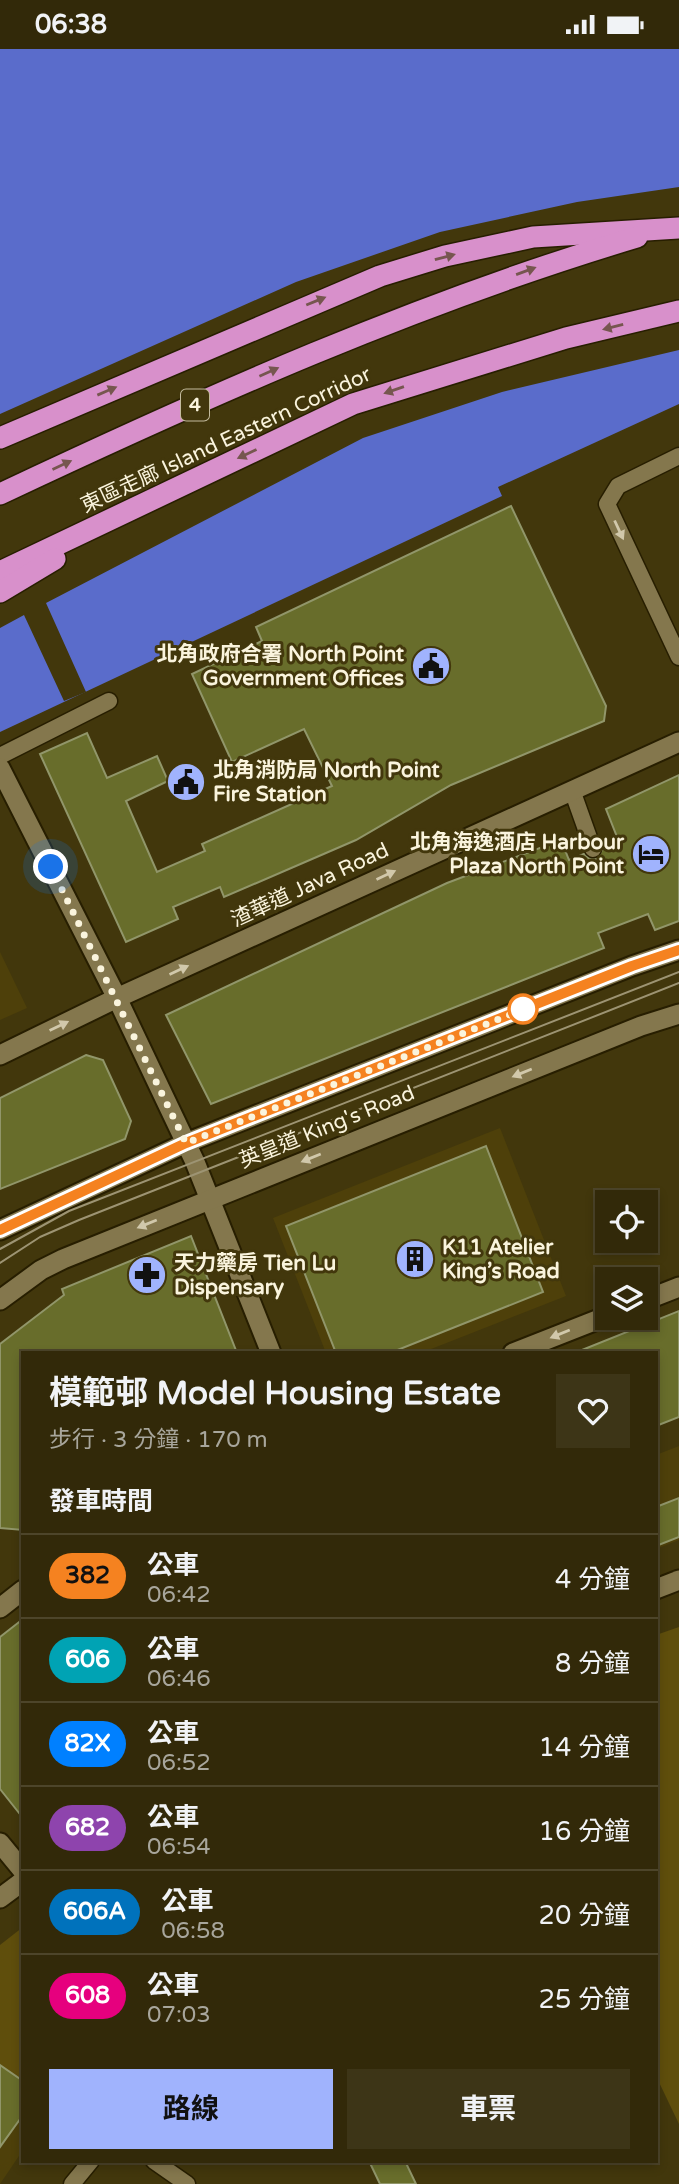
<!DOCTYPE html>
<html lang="zh-TW">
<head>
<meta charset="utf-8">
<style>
  :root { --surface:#322909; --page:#3d3517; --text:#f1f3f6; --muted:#a8a69c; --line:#4d452a; --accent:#a0b3fd }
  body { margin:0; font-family:"Varela Round","Noto Sans TC",sans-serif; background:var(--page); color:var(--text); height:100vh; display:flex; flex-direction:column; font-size:26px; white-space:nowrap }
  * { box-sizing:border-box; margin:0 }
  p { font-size:23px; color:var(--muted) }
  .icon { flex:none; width:38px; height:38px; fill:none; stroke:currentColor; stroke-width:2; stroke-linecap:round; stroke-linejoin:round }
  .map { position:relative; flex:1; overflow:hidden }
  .side { position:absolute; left:21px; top:1302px; width:637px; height:812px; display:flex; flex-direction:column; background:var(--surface); border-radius:0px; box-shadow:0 4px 10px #0003,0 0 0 2px var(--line) }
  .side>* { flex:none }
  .badge { padding:0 14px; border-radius:23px; font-size:24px; line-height:46px }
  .buttons { position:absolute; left:595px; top:1141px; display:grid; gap:14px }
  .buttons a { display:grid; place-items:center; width:63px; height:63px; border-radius:0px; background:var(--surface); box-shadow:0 4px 10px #0003,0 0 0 2px var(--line); font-size:35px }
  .you { position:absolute; width:35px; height:35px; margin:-18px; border:5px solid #fff; border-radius:50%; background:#1a73e8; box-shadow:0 0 0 10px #1a73e833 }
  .map>.badge { position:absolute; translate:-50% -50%; box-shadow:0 0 0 4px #fff }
  h2 { padding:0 28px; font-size:26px; line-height:63px }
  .round { display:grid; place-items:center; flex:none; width:74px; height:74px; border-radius:0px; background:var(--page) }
  .headline { display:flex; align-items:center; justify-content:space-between; height:119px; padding:0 28px }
  h1 { font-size:33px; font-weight:700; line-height:52px }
  .action { display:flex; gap:14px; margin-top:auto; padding:14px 28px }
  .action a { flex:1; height:80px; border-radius:0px; background:var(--accent); color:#111; font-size:28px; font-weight:700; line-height:80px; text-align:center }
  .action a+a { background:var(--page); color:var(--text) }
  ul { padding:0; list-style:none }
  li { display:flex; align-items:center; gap:21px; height:84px; padding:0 28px; border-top:2px solid var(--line) }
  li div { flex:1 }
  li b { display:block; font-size:26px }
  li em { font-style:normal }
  li .badge { min-width:77px; font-weight:700; text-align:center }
  .status { display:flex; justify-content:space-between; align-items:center; height:49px; padding:0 35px; background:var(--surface); direction:ltr }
  .status svg { height:19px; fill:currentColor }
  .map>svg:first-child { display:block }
</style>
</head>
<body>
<div class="status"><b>06:38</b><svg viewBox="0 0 49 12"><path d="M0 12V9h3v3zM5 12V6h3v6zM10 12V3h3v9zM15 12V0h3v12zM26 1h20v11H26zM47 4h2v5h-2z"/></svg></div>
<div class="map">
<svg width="679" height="2135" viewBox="0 0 679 2135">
  <rect width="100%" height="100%" fill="#42370c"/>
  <g fill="#4e400a">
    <path d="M0,903L27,959L0,971Z"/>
    <path d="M500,1079L566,1247L421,1304H326L273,1169Z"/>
    <path d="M679,1397V1491L656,1500V1406Z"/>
    <path d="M0,2016L23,2032V2101L0,2135Z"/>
  </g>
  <g fill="#5f4e0c">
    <path d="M679,1578V2075L656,2027V1586Z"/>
    <path d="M23,1878V2032L0,2016V1896Z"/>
  </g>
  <path fill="#5a6ccb" d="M0,0H679V355L498,438L502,447L0,683Z"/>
  <path fill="#42370c" d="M679,138V301L502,343L363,389L46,554L86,643L64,652L24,566L0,579V365L296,233L440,183L577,153Z"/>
  <g fill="#686d2b" stroke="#91966a" stroke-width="2">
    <path d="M511,457L606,657L604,672L451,736L356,791L224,848L220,838L173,858L178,870L126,893L40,705L87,684L107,729L157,707L168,732L126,752L157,823L205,802L202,795L332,737L304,680L232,713L192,625L262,592L256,578Z"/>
    <path d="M679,726V872L655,881L648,865L598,884L604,899L211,1055L166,966L447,834L561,791L569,811L584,805L590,810H597L603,799L619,793L606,760Z"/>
    <path d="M86,1006L103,1011L131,1072L125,1090L0,1140V1049Z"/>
    <path d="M486,1097L543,1243L390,1304H336L286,1177Z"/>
    <path d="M191,1187L237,1304H23V1481L0,1479V1295L64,1246L62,1240Z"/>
    <path d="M679,1262V1368L656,1377V1304L577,1303Z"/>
    <path d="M679,1449V1488L656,1497V1458Z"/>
    <path d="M23,1570V1769L0,1740V1588Z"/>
    <path d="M0,2016L23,2032V2066L0,2098Z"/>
    <path d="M369,2112H405L416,2135H380Z"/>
  </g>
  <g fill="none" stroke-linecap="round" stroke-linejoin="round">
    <g stroke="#271e00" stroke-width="19">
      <g id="service">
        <path d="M679,407L618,437L607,455L679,608"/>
        <path d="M0,707L109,652"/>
        <path d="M572,741L593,800"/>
        <path d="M154,2112L187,2135"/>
        <path d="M72,2135L91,2112"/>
      </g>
    </g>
    <g stroke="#271e00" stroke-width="23">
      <g id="minor">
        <path d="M0,719L117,949L195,1113L271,1304"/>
        <path d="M0,1181L186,1094L632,917L679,901"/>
        <path d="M646,1251L679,1238"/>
        <path d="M513,1304L607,1267"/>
        <path d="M0,1559L23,1541"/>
      </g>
    </g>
    <g stroke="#271e00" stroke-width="23">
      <g id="tertiary">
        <path d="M656,1540L679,1531"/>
        <path d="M0,1794L23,1822"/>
        <path d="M0,1849L23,1832"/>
      </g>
    </g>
    <g stroke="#271e00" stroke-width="23">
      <g id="secondary">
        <path d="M0,1006L117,949L679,693"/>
        <path d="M0,1251L41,1221L63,1210L641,977L679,965"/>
      </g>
    </g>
    <g stroke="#271e00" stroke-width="24">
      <g id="motorway">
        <path d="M0,389L380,227L445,207L533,188L679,179"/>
        <path d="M0,445C208,347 416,254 637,188"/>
        <path d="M0,523L353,355L566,289L679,262"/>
        <path d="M0,543L55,510"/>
      </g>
    </g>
    <use href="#service" stroke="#84774d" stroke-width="16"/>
    <use href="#minor" stroke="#84774d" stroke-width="19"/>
    <use href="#tertiary" stroke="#84774d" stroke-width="19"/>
    <use href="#secondary" stroke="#84774d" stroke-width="19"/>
    <use href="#motorway" stroke="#d890cb" stroke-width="21"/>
    <g stroke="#9d9473" stroke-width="2">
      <path d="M0,1200L69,1162L679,923"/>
      <path d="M0,1214L40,1188L79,1171L679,934"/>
    </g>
  </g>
  <defs><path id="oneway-solid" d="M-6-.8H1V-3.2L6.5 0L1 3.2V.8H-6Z" transform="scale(1.75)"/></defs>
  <g fill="#76564f">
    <use href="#oneway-solid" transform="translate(445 208) rotate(-15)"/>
    <use href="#oneway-solid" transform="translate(526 222) rotate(-20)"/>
    <use href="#oneway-solid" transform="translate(316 252) rotate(-22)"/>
    <use href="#oneway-solid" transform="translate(613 278) rotate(166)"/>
    <use href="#oneway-solid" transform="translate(269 323) rotate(-24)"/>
    <use href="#oneway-solid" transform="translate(394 341) rotate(161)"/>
    <use href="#oneway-solid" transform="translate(107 342) rotate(-23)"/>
    <use href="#oneway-solid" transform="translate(247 405) rotate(155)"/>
    <use href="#oneway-solid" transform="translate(62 416) rotate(-25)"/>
  </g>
  <g fill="#d1c8ab">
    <use href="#oneway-solid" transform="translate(619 481) rotate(65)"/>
    <use href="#oneway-solid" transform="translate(386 826) rotate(-25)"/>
    <use href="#oneway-solid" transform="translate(179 921) rotate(-25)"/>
    <use href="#oneway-solid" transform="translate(59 977) rotate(-26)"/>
    <use href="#oneway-solid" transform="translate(522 1024) rotate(158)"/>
    <use href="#oneway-solid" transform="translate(311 1109) rotate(158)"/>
    <use href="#oneway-solid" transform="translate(147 1175) rotate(158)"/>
    <use href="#oneway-solid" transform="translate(560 1285) rotate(158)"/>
  </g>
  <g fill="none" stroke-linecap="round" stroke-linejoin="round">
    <g stroke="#fff" stroke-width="16">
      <path id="line" d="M0,1181L186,1094L632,917L679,901"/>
    </g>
    <use href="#line" stroke="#f58220" stroke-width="10"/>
    <path stroke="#faf4dd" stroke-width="7" stroke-dasharray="0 12.6" d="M51,818L186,1094L527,959L523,960"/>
  </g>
  <defs>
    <g id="civic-disc" transform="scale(2.0125)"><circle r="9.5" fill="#a0b3fd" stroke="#42370c"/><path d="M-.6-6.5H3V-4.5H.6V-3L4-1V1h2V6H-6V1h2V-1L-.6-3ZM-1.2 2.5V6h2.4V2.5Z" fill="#111"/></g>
    <g id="hotel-disc" transform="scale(2.0125)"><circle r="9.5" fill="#a0b3fd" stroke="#42370c"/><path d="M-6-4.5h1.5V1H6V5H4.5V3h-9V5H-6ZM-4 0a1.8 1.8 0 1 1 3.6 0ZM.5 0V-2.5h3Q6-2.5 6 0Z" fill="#111"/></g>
    <g id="building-disc" transform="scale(2.0125)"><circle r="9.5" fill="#a0b3fd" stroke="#42370c"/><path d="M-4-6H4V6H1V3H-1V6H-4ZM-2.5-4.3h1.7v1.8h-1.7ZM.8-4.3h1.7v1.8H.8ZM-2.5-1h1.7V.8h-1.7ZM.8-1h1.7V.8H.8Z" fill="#111"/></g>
    <g id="pharmacy-disc" transform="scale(2.0125)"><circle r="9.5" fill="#a0b3fd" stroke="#42370c"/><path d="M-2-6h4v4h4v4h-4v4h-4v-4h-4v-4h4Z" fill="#111"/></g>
  </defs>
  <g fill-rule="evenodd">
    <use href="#civic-disc" x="431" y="617"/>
    <use href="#civic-disc" x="186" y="733"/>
    <use href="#hotel-disc" x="651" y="805"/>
    <use href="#building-disc" x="415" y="1210"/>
    <use href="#pharmacy-disc" x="147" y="1226"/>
  </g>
  <circle fill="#fff" stroke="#f58220" stroke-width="3.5" cx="523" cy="960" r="14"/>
  <g text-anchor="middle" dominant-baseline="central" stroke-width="6" stroke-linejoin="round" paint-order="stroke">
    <rect fill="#42370c" stroke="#c3bb9e" stroke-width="2" x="181" y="340.5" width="28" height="31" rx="5"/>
    <g font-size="19" font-weight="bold" fill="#faf4dd">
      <text x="195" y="356">4</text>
    </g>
    <g font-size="21" fill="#faf4dd" stroke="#42370c">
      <text transform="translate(226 391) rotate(-25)">東區走廊 Island Eastern Corridor</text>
      <text transform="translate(310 836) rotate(-25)">渣華道 Java Road</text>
      <text transform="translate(327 1078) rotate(-22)">英皇道 King's Road</text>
    </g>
    <g font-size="21" font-weight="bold" fill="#faf4dd" stroke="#42370c" text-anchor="start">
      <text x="404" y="605" text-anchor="end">北角政府合署 North Point<tspan x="404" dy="24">Government Offices</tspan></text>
      <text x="213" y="721">北角消防局 North Point<tspan x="213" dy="24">Fire Station</tspan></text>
      <text x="624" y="793" text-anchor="end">北角海逸酒店 Harbour<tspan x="624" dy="24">Plaza North Point</tspan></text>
      <text x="442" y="1198">K11 Atelier<tspan x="442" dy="24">King’s Road</tspan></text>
      <text x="174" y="1214">天力藥房 Tien Lu<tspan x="174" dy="24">Dispensary</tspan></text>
    </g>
  </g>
</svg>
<div class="buttons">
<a><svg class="icon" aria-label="locate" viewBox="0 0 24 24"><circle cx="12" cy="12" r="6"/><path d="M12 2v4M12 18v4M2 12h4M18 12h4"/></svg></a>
<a><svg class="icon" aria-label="layers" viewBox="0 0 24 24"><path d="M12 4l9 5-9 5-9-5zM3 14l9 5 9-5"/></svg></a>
</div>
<div class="you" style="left:51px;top:818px"></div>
<section class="side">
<div class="headline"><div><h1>模範邨 Model Housing Estate</h1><p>步行 · 3 分鐘 · 170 m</p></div><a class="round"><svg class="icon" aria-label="heart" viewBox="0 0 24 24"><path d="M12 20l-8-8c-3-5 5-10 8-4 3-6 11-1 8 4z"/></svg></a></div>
<h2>發車時間</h2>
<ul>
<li><span class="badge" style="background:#f58220;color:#111">382</span><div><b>公車</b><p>06:42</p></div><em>4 分鐘</em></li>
<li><span class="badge" style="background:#00a3b4;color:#fff">606</span><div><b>公車</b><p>06:46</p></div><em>8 分鐘</em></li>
<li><span class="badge" style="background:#0080ff;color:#fff">82X</span><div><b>公車</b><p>06:52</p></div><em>14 分鐘</em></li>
<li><span class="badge" style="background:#8e44ad;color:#fff">682</span><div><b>公車</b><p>06:54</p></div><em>16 分鐘</em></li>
<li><span class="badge" style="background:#0072bc;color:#fff">606A</span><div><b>公車</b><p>06:58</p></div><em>20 分鐘</em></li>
<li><span class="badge" style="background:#e6007e;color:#fff">608</span><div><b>公車</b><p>07:03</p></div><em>25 分鐘</em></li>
</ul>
<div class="action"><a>路線</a><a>車票</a></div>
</section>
</div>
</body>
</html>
